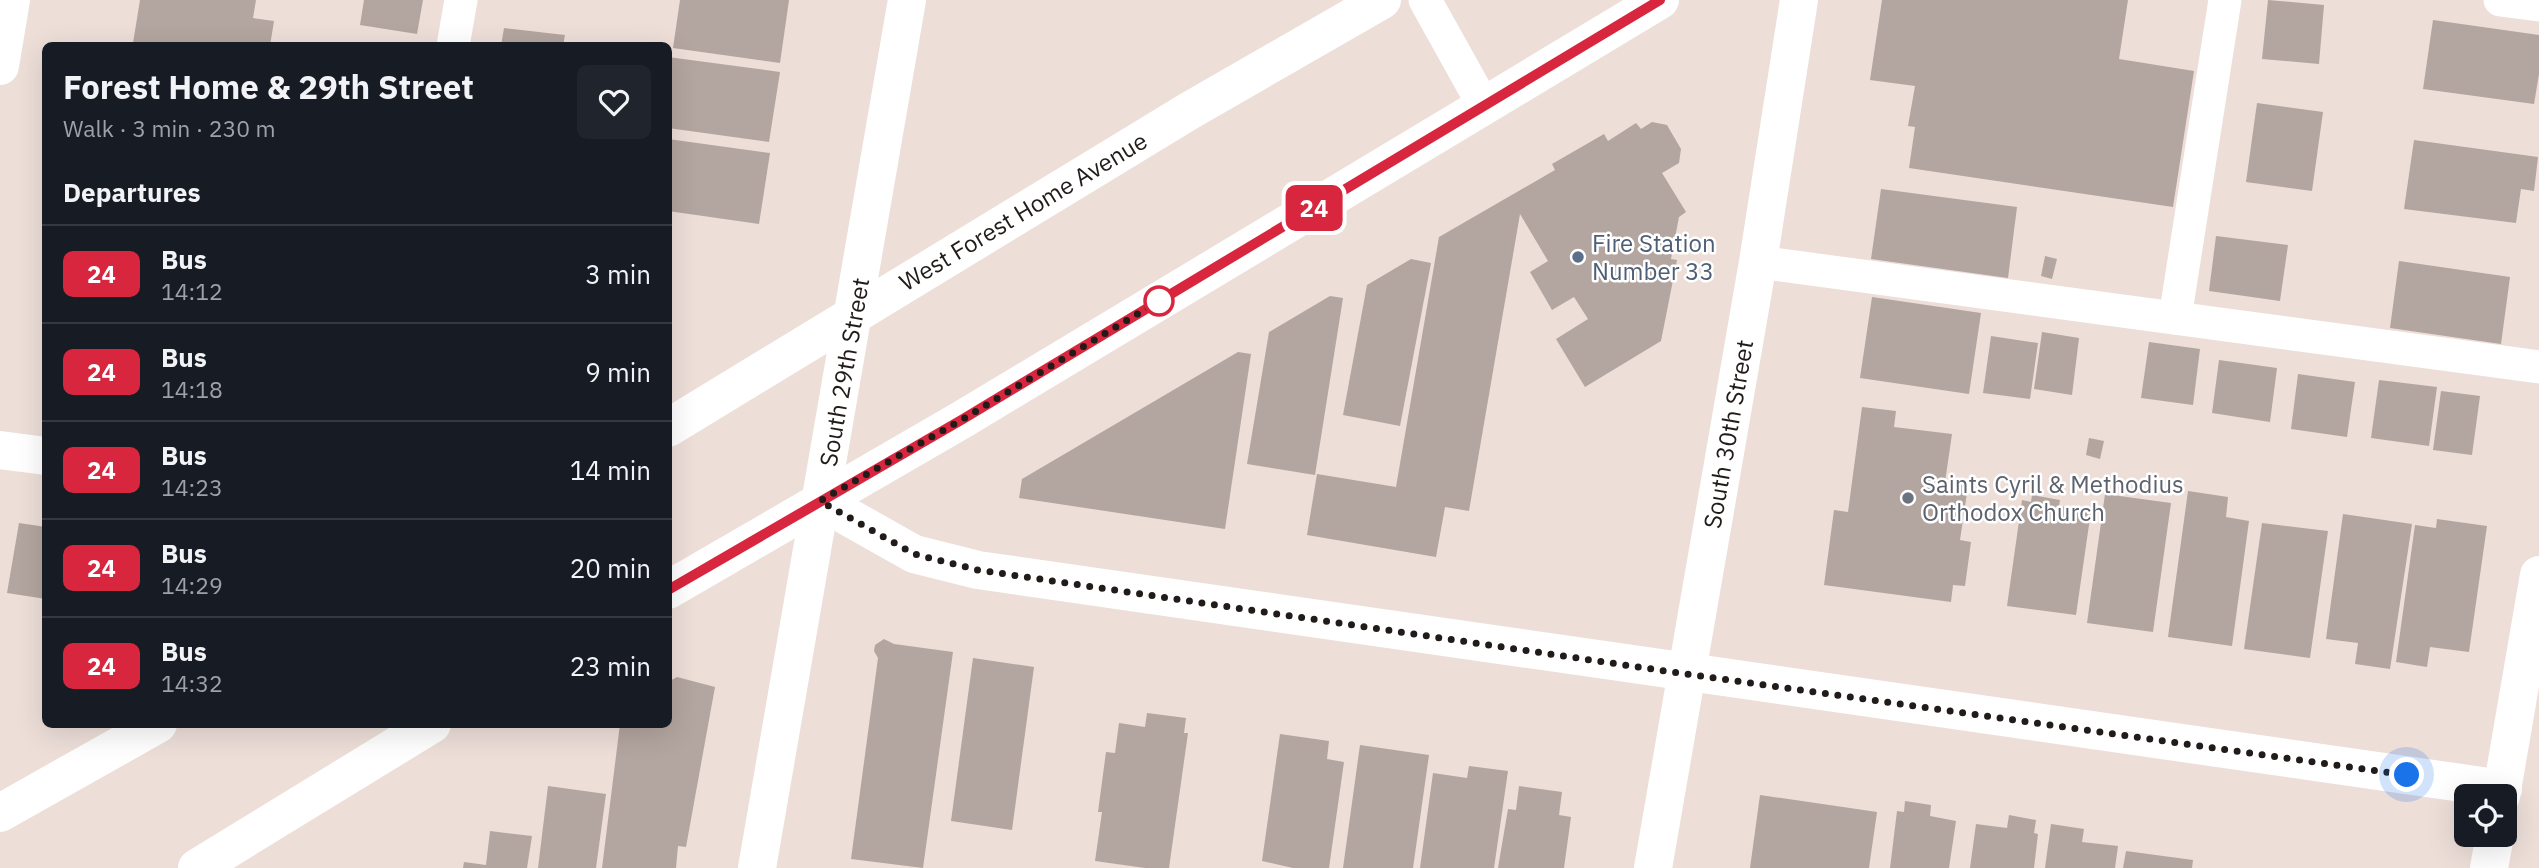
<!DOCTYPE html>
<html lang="en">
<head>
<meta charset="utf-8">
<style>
  :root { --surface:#171b24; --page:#20242c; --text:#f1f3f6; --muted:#9ea1a6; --line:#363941 }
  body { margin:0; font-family:"IBM Plex Sans",sans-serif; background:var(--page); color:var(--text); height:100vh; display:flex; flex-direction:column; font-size:26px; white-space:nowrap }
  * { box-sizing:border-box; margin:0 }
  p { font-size:23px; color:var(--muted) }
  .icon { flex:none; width:38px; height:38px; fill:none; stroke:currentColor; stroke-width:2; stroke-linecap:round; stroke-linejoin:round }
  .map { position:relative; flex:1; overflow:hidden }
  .drawer { position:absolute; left:42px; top:42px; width:630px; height:686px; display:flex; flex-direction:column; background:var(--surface); border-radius:10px; box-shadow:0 7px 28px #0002 }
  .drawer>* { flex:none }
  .badge { padding:0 14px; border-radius:10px; font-size:24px; line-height:46px }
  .controls { position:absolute; left:2454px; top:784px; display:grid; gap:14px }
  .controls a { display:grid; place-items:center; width:63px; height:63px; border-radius:10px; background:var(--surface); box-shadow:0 7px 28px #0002; font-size:35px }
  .you { position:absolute; width:35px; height:35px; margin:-18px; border:5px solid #fff; border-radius:50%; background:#1a73e8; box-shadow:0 0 0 10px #1a73e833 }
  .map>.badge { position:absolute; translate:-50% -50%; box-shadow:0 0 0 4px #fff }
  h2 { padding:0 21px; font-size:26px; line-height:63px }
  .round { display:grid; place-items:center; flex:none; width:74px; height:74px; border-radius:10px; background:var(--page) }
  .summary { display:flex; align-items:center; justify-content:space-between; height:119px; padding:0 21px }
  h1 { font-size:33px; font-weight:700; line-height:52px }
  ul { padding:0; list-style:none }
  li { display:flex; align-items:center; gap:21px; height:98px; padding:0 21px; border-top:2px solid var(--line) }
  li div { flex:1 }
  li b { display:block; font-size:26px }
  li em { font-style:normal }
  li .badge { min-width:77px; font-weight:700; text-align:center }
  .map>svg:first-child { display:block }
</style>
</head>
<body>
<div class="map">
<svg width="2539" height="868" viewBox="0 0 2539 868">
  <rect width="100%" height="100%" fill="#edded8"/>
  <g fill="#b3a59f">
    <path d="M140,0H256L253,18L274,21L270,46H149L133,43Z"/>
    <path d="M364,0H423L417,34L360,25Z"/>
    <path d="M680,0H789L780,63L673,48Z"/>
    <path d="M1882,0H2128L2119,59L2194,71L2173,207L1909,168L1915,127L1908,126L1915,86L1870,80Z"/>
    <path d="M2268,0L2324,5L2319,64L2262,59Z"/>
    <path d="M2433,20L2539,35V74L2534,104L2423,89Z"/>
    <path d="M504,28L565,35L563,46H501Z"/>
    <path d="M668,57L780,72L769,142L668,128Z"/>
    <path d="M2257,103L2323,112L2312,191L2246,182Z"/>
    <path d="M1652,122L1667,125L1681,149L1679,163L1662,173L1686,212L1679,217L1671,259L1677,260L1661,341L1585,387L1556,339L1588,319L1574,297L1552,310L1530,272L1548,261L1520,214L1469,511L1445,507L1436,557L1307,535L1317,474L1396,487L1439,237L1555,170L1552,164L1604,134L1608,141L1636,123L1641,129Z"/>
    <path d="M668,139L770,153L759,224L668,211Z"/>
    <path d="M2414,140L2538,157L2534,191L2521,189L2516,223L2404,209Z"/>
    <path d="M1881,189L2017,207L2008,278L1871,259Z"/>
    <path d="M2216,236L2288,245L2280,301L2209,291Z"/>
    <path d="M2045,256L2057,259L2052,279L2041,276Z"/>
    <path d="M1411,259L1431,263L1400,426L1343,415L1367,285Z"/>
    <path d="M2399,261L2510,277L2501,344L2390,328Z"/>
    <path d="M1330,296L1343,298L1315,475L1247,464L1269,332Z"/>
    <path d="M1872,297L1981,313L1969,394L1860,378Z"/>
    <path d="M2042,332L2079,338L2072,395L2034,389Z"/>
    <path d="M1991,336L2038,343L2030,399L1983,393Z"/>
    <path d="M2149,342L2200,349L2193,405L2141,398Z"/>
    <path d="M1238,352L1251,354L1225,529L1019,498L1022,479Z"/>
    <path d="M2219,360L2277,368L2270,422L2212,413Z"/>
    <path d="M2298,374L2355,382L2347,437L2291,429Z"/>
    <path d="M2379,380L2437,387L2429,446L2371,438Z"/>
    <path d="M2441,391L2480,396L2472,455L2433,450Z"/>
    <path d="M1862,407L1896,411L1894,427L1952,434L1945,482L1968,486L1960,540L1971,542L1965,586L1953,585L1951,602L1824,585L1834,510L1848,512Z"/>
    <path d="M2089,438L2104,441L2100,459L2086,455Z"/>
    <path d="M2188,491L2228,497L2226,517L2249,521L2232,646L2168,637Z"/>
    <path d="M2105,494L2171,503L2153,632L2087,623Z"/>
    <path d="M2032,495L2060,500L2059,506L2091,511L2076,615L2007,606L2022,500L2031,502Z"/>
    <path d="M2343,514L2412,524L2390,669L2355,664L2358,643L2326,639Z"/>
    <path d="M2437,519L2487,526L2469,652L2430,647L2427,667L2396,662L2415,525L2436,528Z"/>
    <path d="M19,523L46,527V599L7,593Z"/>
    <path d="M2262,523L2328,531L2310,658L2244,649Z"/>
    <path d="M884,639L894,644L953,652L923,868L851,859L878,658L874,651L875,645Z"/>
    <path d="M973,658L1034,667L1012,830L951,821Z"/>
    <path d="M677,677L715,687L686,847L678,846L676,868H602L620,724H668V682Z"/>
    <path d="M1147,713L1186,718L1184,733H1188L1169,868H1145L1095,861L1102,812H1098L1106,752L1115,753L1119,723L1145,727Z"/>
    <path d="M1280,734L1329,741L1327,759L1344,762L1329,868H1293L1262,861Z"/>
    <path d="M1360,745L1429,755L1413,868H1343Z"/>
    <path d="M1469,766L1508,771L1494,868H1420L1433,773L1467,778Z"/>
    <path d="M548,786L606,794L596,868H538Z"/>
    <path d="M1519,786L1562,792L1559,815L1571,817L1564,868H1498L1508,809L1516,810Z"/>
    <path d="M1760,795L1877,812L1869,868H1750Z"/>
    <path d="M1905,801L1931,805L1930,816L1956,821L1949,868H1890L1897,811L1904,812Z"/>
    <path d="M2009,815L2036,820L2034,833L2038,834L2034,868H1970L1976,824L2007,828Z"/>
    <path d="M2051,824L2084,829L2082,842L2118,846L2115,868H2045Z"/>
    <path d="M490,831L532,836L527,868H463L464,862L486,865Z"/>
    <path d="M2126,851L2193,860L2192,868H2123Z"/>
  </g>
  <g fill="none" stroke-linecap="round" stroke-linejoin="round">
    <g stroke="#fff" stroke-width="33">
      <path d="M1425,0L1484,106"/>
      <path d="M2500,0L2539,5"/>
      <path d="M453,46L461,0"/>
      <path d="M1758,262L2539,367"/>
      <path d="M2175,318L2225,0"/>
    </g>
    <g stroke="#fff" stroke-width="38">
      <path d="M0,66L11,0"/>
      <path d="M0,450L46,456"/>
      <path d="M820,501L914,554L978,570L2503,789"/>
      <path d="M2501,796L2539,575"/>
      <path d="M757,868L907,0"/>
      <path d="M1653,868L1758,262L1799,0"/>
      <path d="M2489,868L2495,835"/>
    </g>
    <g stroke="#fff" stroke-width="38">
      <path d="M668,428L1189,111L1382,0"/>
      <path d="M668,590L963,419L1660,0"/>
      <path d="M0,813L158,724"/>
      <path d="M197,868L432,724"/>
    </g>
  </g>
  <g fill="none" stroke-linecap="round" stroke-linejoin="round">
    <g stroke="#fff" stroke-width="16">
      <path id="line" d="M668,590L963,419L1660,0"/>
    </g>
    <use href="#line" stroke="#d7263d" stroke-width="10"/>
    <path stroke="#211c1a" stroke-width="7" stroke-dasharray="0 12.6" d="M1159,301L963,419L820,501L914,554L978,570L1686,674L2407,775"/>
  </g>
  <circle fill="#5c6f8a" stroke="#fff" stroke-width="2.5" cx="1578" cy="257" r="7"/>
  <circle fill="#fff" stroke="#d7263d" stroke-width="3.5" cx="1159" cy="301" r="14"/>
  <circle fill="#6b7280" stroke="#fff" stroke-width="2.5" cx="1908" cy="498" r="7"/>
  <g text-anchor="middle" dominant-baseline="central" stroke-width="5" stroke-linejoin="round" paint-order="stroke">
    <g font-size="24" fill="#211c1a" stroke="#fff">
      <text transform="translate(1023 211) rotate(-31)">West Forest Home Avenue</text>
      <text transform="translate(844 372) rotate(-80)">South 29th Street</text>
      <text transform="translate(1728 434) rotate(-80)">South 30th Street</text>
    </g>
    <g font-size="24" fill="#4e5e75" stroke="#fff" text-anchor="start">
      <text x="1592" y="243">Fire Station<tspan x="1592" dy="28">Number 33</tspan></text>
    </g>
    <g font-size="24" fill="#5b616d" stroke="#fff" text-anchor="start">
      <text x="1922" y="484">Saints Cyril &amp; Methodius<tspan x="1922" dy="28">Orthodox Church</tspan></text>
    </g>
  </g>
</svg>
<div class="controls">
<a><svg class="icon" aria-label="locate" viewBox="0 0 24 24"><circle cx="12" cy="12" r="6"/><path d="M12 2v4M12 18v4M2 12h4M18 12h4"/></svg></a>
</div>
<div class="you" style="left:2407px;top:775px"></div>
<b class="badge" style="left:1314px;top:208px;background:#d7263d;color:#fff">24</b>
<section class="drawer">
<div class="summary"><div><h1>Forest Home &amp; 29th Street</h1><p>Walk · 3 min · 230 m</p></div><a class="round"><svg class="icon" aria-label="heart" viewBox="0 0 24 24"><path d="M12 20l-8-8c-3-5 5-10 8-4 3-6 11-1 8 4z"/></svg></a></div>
<h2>Departures</h2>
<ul>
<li><span class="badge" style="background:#d7263d;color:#fff">24</span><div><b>Bus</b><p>14:12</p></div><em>3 min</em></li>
<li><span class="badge" style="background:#d7263d;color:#fff">24</span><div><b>Bus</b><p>14:18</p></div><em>9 min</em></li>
<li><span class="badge" style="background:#d7263d;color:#fff">24</span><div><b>Bus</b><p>14:23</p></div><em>14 min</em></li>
<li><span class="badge" style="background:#d7263d;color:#fff">24</span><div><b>Bus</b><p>14:29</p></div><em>20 min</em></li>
<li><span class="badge" style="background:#d7263d;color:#fff">24</span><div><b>Bus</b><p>14:32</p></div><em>23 min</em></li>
</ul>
</section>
</div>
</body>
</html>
